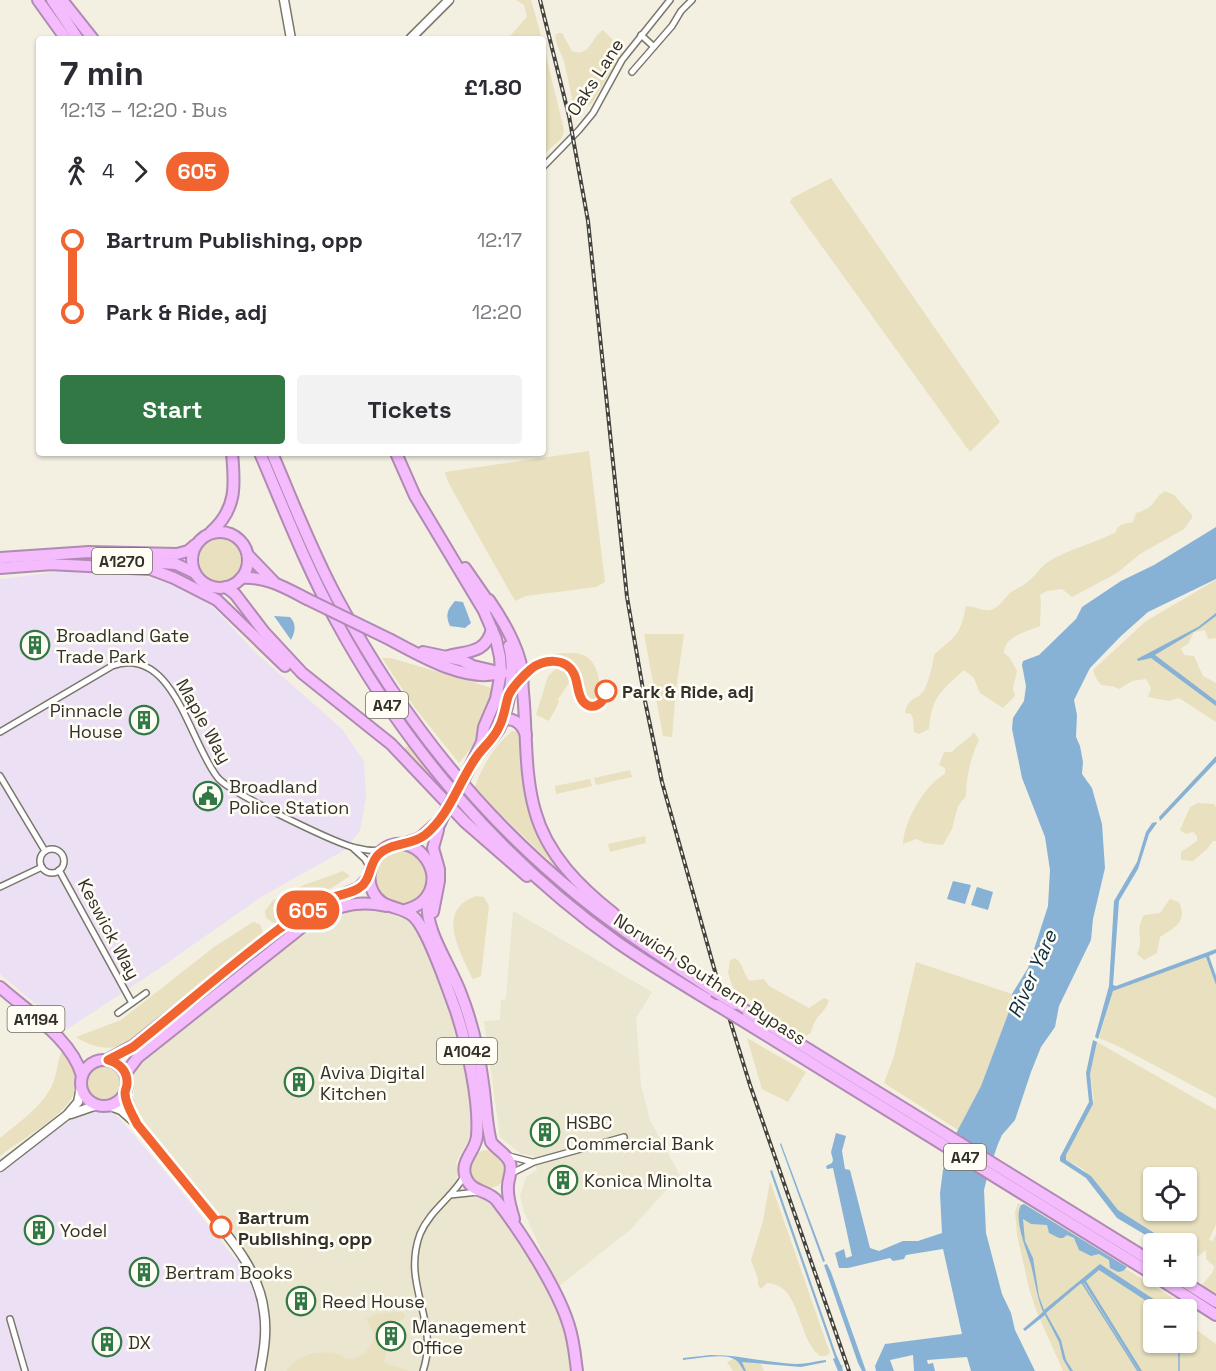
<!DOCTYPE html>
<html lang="en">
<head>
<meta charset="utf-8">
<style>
  :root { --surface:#fff; --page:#f2f2f3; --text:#2b2b33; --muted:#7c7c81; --accent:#317844 }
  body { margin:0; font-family:"Space Grotesk",sans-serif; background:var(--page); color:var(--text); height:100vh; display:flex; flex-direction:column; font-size:22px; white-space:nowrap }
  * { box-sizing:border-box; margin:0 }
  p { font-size:20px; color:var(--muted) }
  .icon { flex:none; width:33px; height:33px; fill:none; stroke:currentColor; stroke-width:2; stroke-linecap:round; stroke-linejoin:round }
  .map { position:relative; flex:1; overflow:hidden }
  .sheet { position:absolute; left:36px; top:36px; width:510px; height:420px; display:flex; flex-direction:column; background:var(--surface); border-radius:6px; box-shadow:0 2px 4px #0004 }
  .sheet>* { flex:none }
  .badge { padding:0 12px; border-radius:20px; font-size:21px; line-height:39px }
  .fabs { position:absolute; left:1143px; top:1167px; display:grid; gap:12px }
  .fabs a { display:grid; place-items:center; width:54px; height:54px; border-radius:6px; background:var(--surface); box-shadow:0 2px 4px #0004; font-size:30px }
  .map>.badge { position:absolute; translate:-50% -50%; box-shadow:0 0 0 3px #fff }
  .legs { display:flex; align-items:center; gap:9px; height:66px; padding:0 24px; font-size:20px }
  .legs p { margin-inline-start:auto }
  .headline { display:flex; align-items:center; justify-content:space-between; height:102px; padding:0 24px }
  h1 { font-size:33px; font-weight:800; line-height:45px }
  .primary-button { display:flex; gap:12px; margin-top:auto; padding:12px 24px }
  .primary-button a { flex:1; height:69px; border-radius:6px; background:var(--accent); color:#fff; font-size:24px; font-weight:800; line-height:69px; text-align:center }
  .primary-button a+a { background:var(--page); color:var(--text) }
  ul { padding:0 24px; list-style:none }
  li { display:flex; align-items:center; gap:21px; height:72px; font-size:22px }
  li i { display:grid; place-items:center; width:9px; height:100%; margin:0 8px; background:currentColor }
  li i::after { content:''; width:15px; height:15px; margin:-8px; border:4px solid; border-radius:50%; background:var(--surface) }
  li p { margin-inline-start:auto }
  li:first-child i { background:linear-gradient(#0000 50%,currentColor 0) }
  li:last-child i { background:linear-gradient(currentColor 50%,#0000 0) }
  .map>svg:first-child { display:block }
</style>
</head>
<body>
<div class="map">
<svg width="1216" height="1371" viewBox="0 0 1216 1371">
  <rect width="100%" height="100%" fill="#f3f0e2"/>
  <g fill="#ebe6d0">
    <path d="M366,908L404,917L414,923L417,928L445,996L462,1057L469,1094L472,1133L456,1162L458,1171L457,1181L465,1195L489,1199L500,1211L530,1258L563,1321L566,1332L572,1371H260L253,1275L139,1127L144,1120L134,1106V1074L135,1069L146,1058L291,943L342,913Z"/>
    <path d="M513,911L652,992L636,1018L641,1085L650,1120L680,1175L630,1230L558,1287L524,1212L520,1196L526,1177L537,1170L533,1156L521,1154L500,1137L484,1021L500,1020L501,1000L506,999Z"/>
  </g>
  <g fill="#ece0f4">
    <path d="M56,572H117L140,575L176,585L213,607L256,653L342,729L364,761L366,797L360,831L343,851L261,897L163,966L66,1030L0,974V579Z"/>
    <path d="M93,1110L114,1112L174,1182L235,1259L248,1264L264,1310L260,1371H0V1174L71,1118Z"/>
  </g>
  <g fill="#e8e0be" fill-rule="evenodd">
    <path d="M516,0H531L542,39H511L510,36L527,17L524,5Z"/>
    <path d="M603,30L622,49V53L592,103L578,112L574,108L564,61L557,45L555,35L558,33H562L572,51C590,58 592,36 603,30Z"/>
    <path d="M543,43L564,130L562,138L543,155Z"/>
    <path d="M831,178L1000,422L970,452L790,202L792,198Z"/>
    <path d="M589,451L605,582L596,587L526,596L515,601L448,482L445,472Z"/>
    <path d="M1165,491L1174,495L1192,515V518L1184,529L1140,554L1117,573L1072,597L1062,589L1047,591L1040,595C1042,605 1040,615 1040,626C1027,632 1004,636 1004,653L1010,658L1017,671L1013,688L1015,696L1003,708L980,693L974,678L964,670C941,691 932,696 929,729L919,734L914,732L913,719L911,714L905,713C908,697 915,701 923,692C928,685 933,664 934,655C956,634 959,639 966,606C976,606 984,613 993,609C1000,606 1005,598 1010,593C1015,589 1022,587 1026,583C1033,578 1037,572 1043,566C1058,552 1096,543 1116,532C1118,523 1125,524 1133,522L1136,513C1143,511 1150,508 1154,502C1158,497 1158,495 1165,491Z"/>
    <circle cx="219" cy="559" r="23"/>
    <path d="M1216,580V638L1208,639L1205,630L1194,632L1188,644L1181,648L1184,655L1194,656L1203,676L1216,683V722L1179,698L1169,701L1148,697L1151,688L1146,679L1132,681L1119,689C1104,680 1102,695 1093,670L1146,621Z"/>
    <path d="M644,634H684L676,689L672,737L663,736Z"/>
    <path d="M561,653C569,653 578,652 585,656C598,662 604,689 596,700L591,702L584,697L579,678L567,661L553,658L538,661L537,658Z"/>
    <path d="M382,658H391L489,687L494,694C489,718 476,745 459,763L415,708Z"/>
    <path d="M556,669L567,673L569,683L558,699L559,702L549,721L536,715L548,676Z"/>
    <path d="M512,731L517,732L523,744L524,780L564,871L562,873L495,809L475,787C483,764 494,747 512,731Z"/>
    <path d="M974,732L979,740C971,756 966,777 966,796L958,806L952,829L943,845L925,843L916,839L903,844C904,822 924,785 945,774V768L939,765L944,752H952C958,744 968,741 974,732Z"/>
    <path d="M409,745L442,787L487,835L485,837L403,749Z"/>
    <path d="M630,770L632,777L596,785L594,778Z"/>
    <path d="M590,779L592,786L556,794L555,786Z"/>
    <path d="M1198,803L1214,804L1216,807V841H1213L1207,849L1193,861L1181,860V852L1197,841V836L1193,832L1186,834L1180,830L1190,807Z"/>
    <path d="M645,836L646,843L610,852L608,844Z"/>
    <circle cx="401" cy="877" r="27"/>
    <path d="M343,871L350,876L275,924L266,918L265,911L273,900L304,885Z"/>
    <path d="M476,896L484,897L489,906L481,976L473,979C460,952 435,910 476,896Z"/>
    <path d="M1170,899L1179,902C1188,922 1175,927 1160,937L1157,953L1144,960L1137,954C1145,937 1134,933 1144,915L1160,913Z"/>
    <path d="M253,922L260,924L263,932L260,936L130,1042C113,1052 92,1048 76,1037L121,1020L214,947Z"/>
    <path d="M1206,956L1216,985V1098L1120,1047L1099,1038L1113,991Z"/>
    <path d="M734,958C744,962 742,974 750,981L764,979L769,986L809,1008L824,998L829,1000C824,1016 815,1013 811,1033L806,1036L801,1035L733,988L728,973L730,961Z"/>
    <path d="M916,962L1012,994L1011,1006L981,1086L958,1130L884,1083L894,1056Z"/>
    <path d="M747,1038L806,1072L788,1102L762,1089Z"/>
    <path d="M1097,1042L1216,1110V1224L1209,1240L1213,1241L1216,1234V1296L1201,1286L1213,1272L1214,1266L1206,1259V1250L1194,1259L1187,1254L1186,1244L1170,1243L1118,1210L1083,1169L1066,1160V1155L1094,1099L1090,1074ZM1154,1178H1186V1210H1154Z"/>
    <path d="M62,1051C70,1058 73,1064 74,1075C75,1079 76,1084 75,1089C72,1113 19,1140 0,1156V1138C18,1123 44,1106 53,1083C57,1074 57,1062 62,1051Z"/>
    <circle cx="104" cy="1082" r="17"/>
    <circle cx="488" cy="1169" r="19"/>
    <path d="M770,1181L830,1353L826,1356H820C796,1337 802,1285 767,1283L761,1289L758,1285V1279L751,1260L763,1221Z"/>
    <path d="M1018,1203L1183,1304L1182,1309L1154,1310V1342H1186L1187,1323L1216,1344V1371H1063L1036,1310L1029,1288L1017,1235L1015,1212Z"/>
    <path d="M403,1312L405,1317L400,1321L391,1320L383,1323C379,1340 391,1342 384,1362L409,1371H286C301,1354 314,1350 337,1354C343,1355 344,1360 350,1359C362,1359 373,1346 375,1335L366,1319C376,1311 390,1313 403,1312Z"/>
    <path d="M735,1358L760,1362L764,1371H733L727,1362Z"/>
  </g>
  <g fill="#88b2d5">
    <path d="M1216,527V579L1148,612L1121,636L1090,668L1074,700L1077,715L1076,737L1080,746L1083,762L1082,774L1092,788L1102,824L1105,868L1093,919L1091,940L1059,1006L1055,1027L1041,1047L1031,1072L1015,1120L1002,1135L998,1144L989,1170L984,1190L986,1233L1002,1294L1011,1313L1015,1330L1035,1371H971L967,1357L927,1360L928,1364L933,1363L935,1371H914L913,1355L890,1360L894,1371H876L875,1366L885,1344L962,1334L943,1249L906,1255L904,1259L893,1261L890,1258L848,1268H839L835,1253L844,1249L846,1258L852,1256L833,1168L827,1169L826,1166L832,1163L833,1160L831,1152L836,1133L846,1136L842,1151L845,1169L850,1170L870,1248L879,1251L903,1241H918L942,1233L940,1193L943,1170L951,1143L981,1086L1011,1006L1012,994L1028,968L1048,906L1050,870L1045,837L1022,778L1012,729L1013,718L1024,701L1026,686L1022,665L1023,661L1039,655L1076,619L1082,607L1121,581L1154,565Z"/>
    <path d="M455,601L463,602L471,623L465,628L450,626C445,615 447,610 455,601Z"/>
    <path d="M1216,613V616L1200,628L1155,655L1216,701V706L1151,658L1138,661L1137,659L1198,627Z"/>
    <path d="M274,616L290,617C297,624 295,632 291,640Z"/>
    <path d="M1216,756V762L1160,821L1159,817Z"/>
    <path d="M1156,822L1157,823L1149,834L1138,869L1119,901L1113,985L1116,986L1216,949V953L1209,956L1216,976V985L1206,957L1113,991L1098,1039L1095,1037L1109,986L1114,901L1137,862L1146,832L1152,823Z"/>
    <path d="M953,881L971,885L965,904L947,899Z"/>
    <path d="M977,887L993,892L988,910L971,905Z"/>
    <path d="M1093,1040L1097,1042L1090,1074L1093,1104L1066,1155V1160L1091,1176L1118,1210L1170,1243H1159L1117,1218L1086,1178L1060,1161V1157L1089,1102L1086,1073Z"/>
    <path d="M781,1143L825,1261L823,1262L780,1144Z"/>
    <path d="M772,1170L836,1354L841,1365L843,1366L842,1367L843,1371H838L833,1359L835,1358L770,1171Z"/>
    <path d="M1024,1204L1127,1267L1123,1271L1118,1272L1110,1268L1109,1260L1099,1254L1091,1256L1079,1250L1074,1238L1067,1235L1063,1238H1059L1049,1233L1047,1225L1031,1224L1023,1219L1025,1241L1033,1258L1039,1296L1044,1310L1100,1264L1158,1302L1163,1309H1157L1154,1306L1099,1270L1086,1281L1142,1371H1139L1084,1283L1080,1284L1046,1313L1061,1340L1066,1360L1073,1371H1070L1063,1359L1059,1342L1045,1315L1025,1331L1023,1329L1043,1312C1037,1297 1035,1281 1031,1265C1027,1250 1013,1220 1021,1205Z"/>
    <path d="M827,1264L831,1272L866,1371H862L858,1363L824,1265Z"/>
    <path d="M711,1355C740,1355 768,1363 797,1364C806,1364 816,1361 826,1360V1362L801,1367L742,1362L746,1371H744C741,1367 739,1361 734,1359C723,1353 696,1359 683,1360V1358Z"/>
  </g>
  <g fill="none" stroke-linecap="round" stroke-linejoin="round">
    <g stroke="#88b2d5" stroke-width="1.5">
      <path d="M1081,1281L1138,1371"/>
      <path d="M1179,1342V1371"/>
    </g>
    <g stroke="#7a776b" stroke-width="8">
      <g id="street">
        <path d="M641,35L653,46"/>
        <path d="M632,72L672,26L681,11L692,0"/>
        <path d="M543,167L579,130L593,113L622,60L670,0"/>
        <path d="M0,732L112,666C173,643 190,744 218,778C232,794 330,840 352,847C361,849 371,852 379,850"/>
        <path d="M0,776L45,851"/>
        <path d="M353,848L365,859L370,868"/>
        <circle cx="52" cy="861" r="12"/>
        <path d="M59,870L132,1003"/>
        <path d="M0,887L42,867"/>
        <path d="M118,1013L146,993"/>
        <path d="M509,1156L532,1162"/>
        <path d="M512,1173L534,1162L624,1137"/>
        <path d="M450,1195L478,1192"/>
        <path d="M10,1319L25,1371"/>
        <path d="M423,1371C440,1320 401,1286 420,1234C430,1210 453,1197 465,1175"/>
      </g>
    </g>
    <g stroke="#7a776b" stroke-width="11">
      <g id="secondary">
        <path d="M284,0L291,39"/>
        <path d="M410,39L449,0"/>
        <path d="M125,1092L134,1119"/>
        <path d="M108,1105L121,1110L137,1124C158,1151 180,1177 201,1203C227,1235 259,1268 264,1312C267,1332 264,1351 260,1371"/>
        <path d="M71,1114L97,1105"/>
        <path d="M0,1167L67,1115L78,1102L81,1087"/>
      </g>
    </g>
    <g stroke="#b08ab3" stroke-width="14">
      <g id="highway">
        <path d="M38,0L66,39"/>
        <path d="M52,0L78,39"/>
        <path d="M62,0L93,39"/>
        <path d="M260,453C284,509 306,566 335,619C403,745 500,859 617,942C650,965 684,985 717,1005"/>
        <path d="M272,453C293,502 312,552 337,598C398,712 479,816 580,897C622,931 668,961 714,991"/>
        <path d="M396,453L415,496L484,611L496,639L500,657L501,672L496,699L484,727L482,742L465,777"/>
        <circle cx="220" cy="560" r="28"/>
        <path d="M211,532C237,509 235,485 232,453"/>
        <path d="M248,555L274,582"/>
        <path d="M0,558L89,552L177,554L188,551L195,545"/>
        <path d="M132,561L176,564L195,573"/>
        <path d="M47,564L150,569L174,578L217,600L285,666"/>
        <path d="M0,568L53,564"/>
        <path d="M465,568L492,607"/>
        <path d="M241,578C266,576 286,588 307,599"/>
        <path d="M226,587L235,594L264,632L302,673L391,744L465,822L527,876"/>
        <path d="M489,600C502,619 514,639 520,661C523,671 522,682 523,692C527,731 524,773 535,811C547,855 580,887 614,914"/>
        <path d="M391,640C419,655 470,685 501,672"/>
        <path d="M423,652L461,660L473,666L503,673"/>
        <path d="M448,656C469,651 486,653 492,629"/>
        <path d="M499,721C512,716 521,722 526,735"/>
        <path d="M481,751C487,744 494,737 499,729C510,708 515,668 509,646"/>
        <path d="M435,834L446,810"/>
        <path d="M403,844L420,838L437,823"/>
        <path d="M428,895C423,931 449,961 461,994C472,1022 479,1053 483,1083C486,1102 486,1123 491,1142C497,1150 507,1154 510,1163C513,1171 508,1178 508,1186C507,1198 511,1208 514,1219"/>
        <path d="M405,910C417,907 427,901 431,888C437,869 423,847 403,844C378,841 362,872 373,892C382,910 400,905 413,916C428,929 448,990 456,1011C467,1045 480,1101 477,1136C476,1151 459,1161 466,1178C472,1193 489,1190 497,1201C521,1232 558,1289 569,1326C574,1341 575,1356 577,1371"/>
        <path d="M433,912L439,881V869L433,848L438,830"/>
        <path d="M0,987C28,1012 72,1039 82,1076"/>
        <path d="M735,1004L1154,1263"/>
        <path d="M740,1019L1154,1275"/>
        <circle cx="104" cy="1083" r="23"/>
        <path d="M107,1060L133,1046L279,930L320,904L359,888L368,878"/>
        <path d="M125,1074L138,1057L302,927C331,909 351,898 386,906"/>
        <path d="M1155,1276L1216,1315"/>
        <path d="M1175,1276L1216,1302"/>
      </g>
    </g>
    <use href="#street" stroke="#fff" stroke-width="5"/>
    <use href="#secondary" stroke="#fff" stroke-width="8"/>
    <use href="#highway" stroke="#f4bbfd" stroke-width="10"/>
    <g stroke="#45433d" stroke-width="4">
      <path id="rail" d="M540,0L569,116L588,221L627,597L645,701L662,782L716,975L750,1085L849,1371"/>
    </g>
    <use href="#rail" stroke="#fffdf4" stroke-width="1.5" stroke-dasharray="4.5" stroke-linecap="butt"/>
    <g stroke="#b08ab3" stroke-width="14" stroke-linecap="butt">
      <g id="highway-bridge">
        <path d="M307,599L391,640"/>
        <path d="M446,810L465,777"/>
        <path d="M714,991L735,1004"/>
        <path d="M717,1005L740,1019"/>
      </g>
    </g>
    <use href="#highway-bridge" stroke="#f4bbfd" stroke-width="10"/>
  </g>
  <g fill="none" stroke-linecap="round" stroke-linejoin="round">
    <g stroke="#fff" stroke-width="14">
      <path id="line-1" d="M221,1227L137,1124C133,1115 125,1104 125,1093C125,1090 127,1087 127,1084C128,1071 119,1063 108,1060L133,1047C182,1008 229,966 279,929C296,917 314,906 334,897C342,894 352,893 359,888C372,880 368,864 379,854C392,842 411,846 425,835C450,815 459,781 477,756C484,746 494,739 499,727C504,718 505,707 508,697C511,688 524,675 531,669C544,659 566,657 574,674C578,682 577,692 582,700C591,713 605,704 606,691"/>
    </g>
    <use href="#line-1" stroke="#f2642f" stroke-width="9"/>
  </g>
  <defs>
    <g id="building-ring" transform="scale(1.5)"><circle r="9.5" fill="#fffdf4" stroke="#317844" stroke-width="1.5"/><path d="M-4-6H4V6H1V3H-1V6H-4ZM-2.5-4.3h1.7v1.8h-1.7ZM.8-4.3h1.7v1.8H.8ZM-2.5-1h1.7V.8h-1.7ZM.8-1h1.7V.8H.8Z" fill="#317844"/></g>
    <g id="civic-ring" transform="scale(1.5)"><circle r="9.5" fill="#fffdf4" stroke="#317844" stroke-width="1.5"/><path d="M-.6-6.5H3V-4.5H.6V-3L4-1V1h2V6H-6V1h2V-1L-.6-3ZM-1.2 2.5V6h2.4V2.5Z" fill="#317844"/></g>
  </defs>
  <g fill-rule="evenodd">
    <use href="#building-ring" x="35" y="645"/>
    <use href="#building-ring" x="144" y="720"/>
    <use href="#civic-ring" x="208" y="796"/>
    <use href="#building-ring" x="299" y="1082"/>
    <use href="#building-ring" x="545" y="1132"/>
    <use href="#building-ring" x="563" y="1180"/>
    <use href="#building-ring" x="39" y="1230"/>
    <use href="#building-ring" x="144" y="1272"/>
    <use href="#building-ring" x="301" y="1301"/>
    <use href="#building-ring" x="391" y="1336"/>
    <use href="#building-ring" x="107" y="1342"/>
  </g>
  <g fill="#fff" stroke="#f2642f" stroke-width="3">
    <circle cx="606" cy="691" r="10"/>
    <circle cx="221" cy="1227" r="10"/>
  </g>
  <g text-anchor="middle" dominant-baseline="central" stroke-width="5" stroke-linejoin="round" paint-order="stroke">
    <g fill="#fffdf4" stroke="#6f6e67" stroke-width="1.5">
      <rect x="92" y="548" width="60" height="26" rx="4.5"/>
      <rect x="366" y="692" width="42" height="26" rx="4.5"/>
      <rect x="7.5" y="1006" width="57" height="26" rx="4.5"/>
      <rect x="437" y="1038" width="60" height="26" rx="4.5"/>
      <rect x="944" y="1144" width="42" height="26" rx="4.5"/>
    </g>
    <g font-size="16" font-weight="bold" fill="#31302a">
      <text x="122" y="561">A1270</text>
      <text x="387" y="705">A47</text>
      <text x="36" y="1019">A1194</text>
      <text x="467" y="1051">A1042</text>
      <text x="965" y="1157">A47</text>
    </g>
    <g font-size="18" fill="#31302a" stroke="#fffdf4">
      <text transform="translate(595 77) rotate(-57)">Oaks Lane</text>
      <text transform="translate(204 721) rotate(61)">Maple Way</text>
      <text transform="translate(109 929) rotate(62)">Keswick Way</text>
      <text transform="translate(710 979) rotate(33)">Norwich Southern Bypass</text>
    </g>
    <g font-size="18" fill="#31302a" stroke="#fffdf4" text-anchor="start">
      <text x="56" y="635">Broadland Gate<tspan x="56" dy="21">Trade Park</tspan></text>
      <text x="123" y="710" text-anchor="end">Pinnacle<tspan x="123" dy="21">House</tspan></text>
      <text x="229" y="786">Broadland<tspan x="229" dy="21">Police Station</tspan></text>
      <text x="320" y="1072">Aviva Digital<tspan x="320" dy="21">Kitchen</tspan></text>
      <text x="566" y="1122">HSBC<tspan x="566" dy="21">Commercial Bank</tspan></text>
      <text x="584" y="1180">Konica Minolta</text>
      <text x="60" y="1230">Yodel</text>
      <text x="165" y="1272">Bertram Books</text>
      <text x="322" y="1301">Reed House</text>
      <text x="412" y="1326">Management<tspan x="412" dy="21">Office</tspan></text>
      <text x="128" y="1342">DX</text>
    </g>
    <g font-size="18" font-weight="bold" fill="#31302a" stroke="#fffdf4" text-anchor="start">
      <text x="622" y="691">Park &amp; Ride, adj</text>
      <text x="238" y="1217">Bartrum<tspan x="238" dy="21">Publishing, opp</tspan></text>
    </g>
    <g font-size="20" font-style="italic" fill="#0c2f47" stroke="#fffdf4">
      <text transform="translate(1032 974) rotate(-66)">River Yare</text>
    </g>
  </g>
</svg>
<div class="fabs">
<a><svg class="icon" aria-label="locate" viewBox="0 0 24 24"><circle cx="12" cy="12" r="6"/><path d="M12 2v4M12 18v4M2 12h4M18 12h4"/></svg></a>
<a>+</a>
<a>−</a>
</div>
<b class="badge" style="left:308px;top:910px;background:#f2642f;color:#fff">605</b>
<section class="sheet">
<div class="headline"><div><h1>7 min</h1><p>12:13 – 12:20 · Bus</p></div><b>£1.80</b></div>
<div class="legs"><svg class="icon" aria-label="walk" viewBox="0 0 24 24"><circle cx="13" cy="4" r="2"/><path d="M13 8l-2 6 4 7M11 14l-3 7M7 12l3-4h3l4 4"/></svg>4<svg class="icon" aria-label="forward" viewBox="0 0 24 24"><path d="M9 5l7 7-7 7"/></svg><b class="badge" style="background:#f2642f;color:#fff">605</b></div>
<ul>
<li><i style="color:#f2642f"></i><b>Bartrum Publishing, opp</b><p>12:17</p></li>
<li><i style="color:#f2642f"></i><b>Park &amp; Ride, adj</b><p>12:20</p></li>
</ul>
<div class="primary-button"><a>Start</a><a>Tickets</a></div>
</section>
</div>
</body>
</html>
